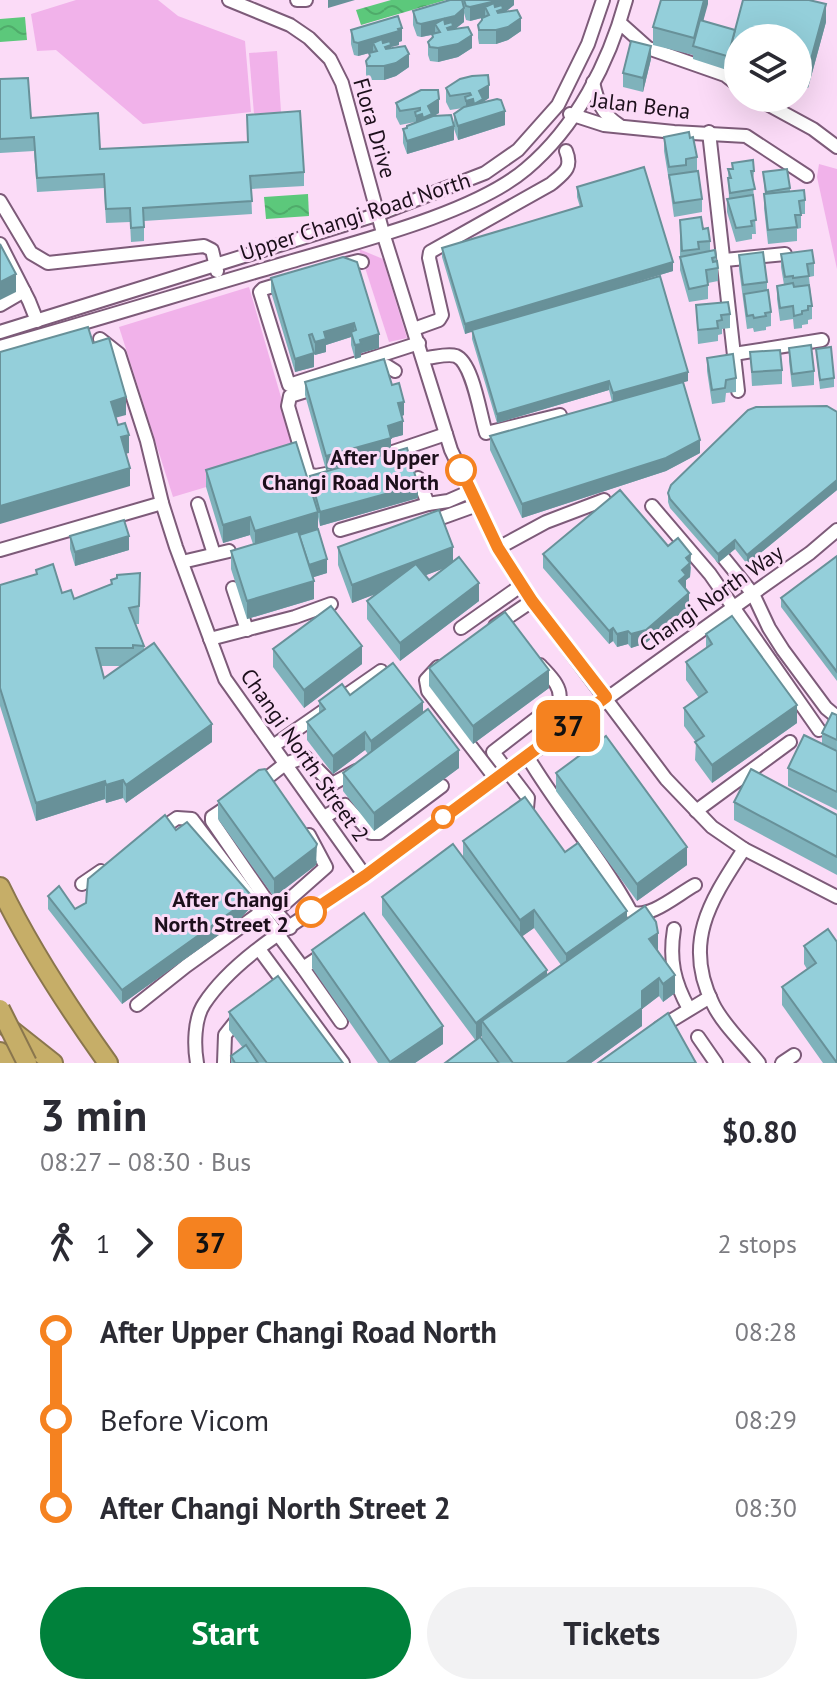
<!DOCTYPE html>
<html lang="en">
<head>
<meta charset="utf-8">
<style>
  :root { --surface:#fff; --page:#f2f2f3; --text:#2b2b33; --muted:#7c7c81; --accent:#00813b }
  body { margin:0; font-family:"PT Sans",sans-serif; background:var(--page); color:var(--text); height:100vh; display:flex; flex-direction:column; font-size:30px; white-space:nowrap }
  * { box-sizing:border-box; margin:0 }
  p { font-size:26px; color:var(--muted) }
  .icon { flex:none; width:44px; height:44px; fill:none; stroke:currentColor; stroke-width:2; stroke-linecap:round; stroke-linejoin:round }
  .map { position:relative; height:1063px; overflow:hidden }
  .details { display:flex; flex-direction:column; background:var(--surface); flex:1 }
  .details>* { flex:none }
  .badge { padding:0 16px; border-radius:12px; font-size:28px; line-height:52px }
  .tools { position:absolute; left:724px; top:24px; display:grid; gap:16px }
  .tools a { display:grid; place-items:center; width:88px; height:88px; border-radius:50%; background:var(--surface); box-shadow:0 8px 32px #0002; font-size:40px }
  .map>.badge { position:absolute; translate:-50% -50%; box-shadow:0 0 0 4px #fff }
  .legs { display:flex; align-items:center; gap:12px; height:88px; padding:0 40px; font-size:26px }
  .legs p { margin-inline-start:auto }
  .summary { display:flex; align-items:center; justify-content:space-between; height:136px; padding:0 40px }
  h1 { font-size:44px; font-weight:700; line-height:60px }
  .button { display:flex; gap:16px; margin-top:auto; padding:16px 40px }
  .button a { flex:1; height:92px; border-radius:48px; background:var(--accent); color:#fff; font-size:32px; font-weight:700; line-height:92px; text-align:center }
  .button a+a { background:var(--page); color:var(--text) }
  ul { padding:0 40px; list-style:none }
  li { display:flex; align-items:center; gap:28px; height:88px; font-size:30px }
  li i { display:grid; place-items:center; width:12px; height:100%; margin:0 10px; background:currentColor }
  li i::after { content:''; width:20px; height:20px; margin:-10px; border:6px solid; border-radius:50%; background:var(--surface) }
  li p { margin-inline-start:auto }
  li:first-child i { background:linear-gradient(#0000 50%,currentColor 0) }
  li:last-child i { background:linear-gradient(currentColor 50%,#0000 0) }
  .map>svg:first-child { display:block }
</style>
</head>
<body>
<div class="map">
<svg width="837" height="1063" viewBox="0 0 837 1063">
  <defs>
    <pattern id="water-waves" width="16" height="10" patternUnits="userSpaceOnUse" patternTransform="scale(2)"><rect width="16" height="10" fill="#5cc87b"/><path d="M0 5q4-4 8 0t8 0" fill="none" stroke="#4fab6a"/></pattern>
  </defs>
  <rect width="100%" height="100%" fill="#fbdbf7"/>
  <g fill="#f1b2ea">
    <path d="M76,0H158L178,16L245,41L251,112L143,124L56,50L37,51L31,14Z"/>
    <path d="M277,51L281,112L254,114L249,53Z"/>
    <path d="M819,164L837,169V269L817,177Z"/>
    <path d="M359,249L383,259L407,338L389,342Z"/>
    <path d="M249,287L299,459L173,497L119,327Z"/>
  </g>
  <g fill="url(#water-waves)">
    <path d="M391,0H446L361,25L356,10Z"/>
    <path d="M25,17L27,40L0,42V19Z"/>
    <path d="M308,194L309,216L266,219L264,197Z"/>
  </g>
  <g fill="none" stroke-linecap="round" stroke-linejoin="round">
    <g stroke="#7d5b79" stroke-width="16">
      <g id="minor">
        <path d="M229,0L290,25L309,38L330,59L342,83L383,233L451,450L498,548L529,597L666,779L712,827L744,849L837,897"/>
        <path d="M297,0H306"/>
        <path d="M620,23L648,48L725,75L738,85"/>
        <path d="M593,82C597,101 602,114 619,125"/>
        <path d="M756,98L813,129L837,147"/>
        <path d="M570,114L604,125L674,132L746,136L807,176"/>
        <path d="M709,132L738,391"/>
        <path d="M0,201L31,253L48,263L204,246L212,250L217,271"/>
        <path d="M0,244L29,301L37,321"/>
        <path d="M725,260L785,254"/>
        <path d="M342,265L358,261L362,262"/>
        <path d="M286,282L263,289L260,292L289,385L419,343"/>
        <path d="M0,305L24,291"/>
        <path d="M414,329L439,320L442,315L429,258L430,252L551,184C564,173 573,168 566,151"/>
        <path d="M0,332L379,214L485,173L518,150L558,105L588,44L603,0"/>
        <path d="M100,339L119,354L147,441L162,503L176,547L225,679L365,876"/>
        <path d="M0,347C93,321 186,292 279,265C348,244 472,215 526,169C576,127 609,63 626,0"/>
        <path d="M734,354L822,340"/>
        <path d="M424,358C433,358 447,353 456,356C473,363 480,415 486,433L560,415"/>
        <path d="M371,371L387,366L395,371"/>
        <path d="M319,387L290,396L288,406L308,474L315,476L326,474"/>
        <path d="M381,456L446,434"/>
        <path d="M418,478L428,504L448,501L471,491"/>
        <path d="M198,504L214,554"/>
        <path d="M652,506L710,574L819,730"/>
        <path d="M427,523L477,505"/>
        <path d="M340,530L428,504"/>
        <path d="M498,548L546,522L604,500"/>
        <path d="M0,550L162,503"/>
        <path d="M723,557L753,594L769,628L783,650L826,708L837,717"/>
        <path d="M182,562L229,551"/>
        <path d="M233,588L247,630"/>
        <path d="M495,626L532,601"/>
        <path d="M461,628L522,585"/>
        <path d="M210,639L295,617L331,604"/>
        <path d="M438,667L426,680L428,691L496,779"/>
        <path d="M273,746L381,671"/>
        <path d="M527,756C559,810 601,857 631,912C649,920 678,894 695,885"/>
        <path d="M258,785L285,764L305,757L332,784L356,771"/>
        <path d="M230,805L212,817V821L267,901L290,928"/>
        <path d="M522,811L527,808L528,798L493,752L559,701C563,687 549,675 540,665"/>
        <path d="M696,811L790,742"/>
        <path d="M324,817L345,805L371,833H379L442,786"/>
        <path d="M158,831L177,818L192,819L303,968L324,954"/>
        <path d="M744,849C711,900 682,942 713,1004C723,1025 745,1045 759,1063"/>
        <path d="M82,884L101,871"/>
        <path d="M283,905L326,867L309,835"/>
        <path d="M674,929C669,960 674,982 689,1009"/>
        <path d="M259,949L343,1063"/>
        <path d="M303,968L341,1022"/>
        <path d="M137,1005L186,966L260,913"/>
        <path d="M659,1028L710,997"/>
        <path d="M698,1037L716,1063"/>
        <path d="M197,1063C194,1046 194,1019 204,1004C239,950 318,911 369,873C515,765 661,658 810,553L837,530"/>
        <path d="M224,1063L225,1035L240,1016"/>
        <path d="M782,1063L794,1055"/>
      </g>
    </g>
    <g stroke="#8a764d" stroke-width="22">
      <g id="highway">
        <path d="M0,887C30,949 68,1007 108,1063"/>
        <path d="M5,1025L53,1063"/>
        <path d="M0,1052L14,1063"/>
      </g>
    </g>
    <use href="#minor" stroke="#fff" stroke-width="12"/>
    <use href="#highway" stroke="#c6ae68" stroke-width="18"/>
    <g stroke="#8a764d" stroke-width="22" stroke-linecap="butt">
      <path id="highway-bridge" d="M0,1009L27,1063"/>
    </g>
    <use href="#highway-bridge" stroke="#c6ae68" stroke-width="18"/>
  </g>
  <g fill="#7fb2bb" fill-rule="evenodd">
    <path d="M463,0H514V5L505,12L521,31L508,40L496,44H479L478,38V25L482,21V18L470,21L466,20L464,13V22L455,29L472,48L458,57L438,62L430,61L428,55V42L432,38V35L421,37L417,36L413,25V11L463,4Z"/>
    <path d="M708,0L703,21L735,30L826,22L808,88L798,85V38H738V69L731,67L730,71L693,59V55L653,45V27Z"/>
    <path d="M351,30L402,41L399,42V45L391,47V48L409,67L396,76L384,80H367L366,74V61L369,57V53L373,52L358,56L354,55L351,44Z"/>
    <path d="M651,59L643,92L623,87V73Z"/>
    <path d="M0,79L31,118L100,149L248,142L247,115L304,172V186L251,189L252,214L144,221V241L131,242L130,222L106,223L104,188L37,192L34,151L0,153Z"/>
    <path d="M460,79L489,98L483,102L505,125L458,140L454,129V140L407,154L403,143V129L415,122L400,125L396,117V103L421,90L439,113L432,117L454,125V114L463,108L450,110L446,102V88Z"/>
    <path d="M664,137L697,157V171L686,173L702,199V212L674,217L669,181L664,151Z"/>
    <path d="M732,163L754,171L753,184L756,234H752V239L736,242L727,212V199L729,198L728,169H732Z"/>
    <path d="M763,172L790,188V192L805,200V214H801V228L797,229V241L768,244L764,208L765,194Z"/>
    <path d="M577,187L673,271L616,288L688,381L683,382L700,453L666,471L522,518L490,450V436L612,402L609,390L497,423L472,339V331L465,334L442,257V248L580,207L577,197Z"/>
    <path d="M680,220L703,229L710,241V251L715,250L718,268V281L708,283V299L689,302L680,270Z"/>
    <path d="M781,254L814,263V276L809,277L812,306V319L808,320V324L802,325V328L794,329L793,319L780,321L777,299V286L784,285L781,267Z"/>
    <path d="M739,255L767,282V290L771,312V326L766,327V330L754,332L753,328L747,329L739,269Z"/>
    <path d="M343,257L379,348L361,353V357L355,359L351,345V337L326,345V352L314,355V367L295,372L271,292V278Z"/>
    <path d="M696,305L730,314V328L722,329V334L718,335V341L698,344Z"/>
    <path d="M789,348L814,371V385L792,387L789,361Z"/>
    <path d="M816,349L834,378V387L820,389Z"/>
    <path d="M750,352L782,370V384L752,386Z"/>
    <path d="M707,358L736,378V392L726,393L725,402L712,404L707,371Z"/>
    <path d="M305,382L392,385L404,415L402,416L403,435L391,438V452L326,470L305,395Z"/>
    <path d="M837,412V490L747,564L735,549L718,563L670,508L668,502V493Z"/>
    <path d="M206,470L310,487V476L418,498L320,526L318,517V529L327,573L313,577L314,599L247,619L231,569V551L253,544L250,535L223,543L206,487Z"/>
    <path d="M70,536L129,550L75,566L70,549Z"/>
    <path d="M668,546L691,567L690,577L686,580V589L689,606L646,643L631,648L628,644L617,647L613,641L609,644L543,568V554Z"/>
    <path d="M338,547L453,562L479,601L400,661L367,619V601L377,593L352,603L338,565ZM445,568L429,580L426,575L439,570Z"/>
    <path d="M837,556V681L781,607V598Z"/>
    <path d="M36,570L62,593L74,599L111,584V580L140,573L139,624H136L144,646V650L212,742L126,803L123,798L106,803L105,799L36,821L0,706V585L36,574ZM101,666H121L104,678Z"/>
    <path d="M706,634L797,723L712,783L695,760L696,742L684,726V708L699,698L686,680V662L706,649Z"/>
    <path d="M273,649L362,664L304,708L273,667Z"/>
    <path d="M429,668L549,688L473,744L429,686Z"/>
    <path d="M350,695L423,713L459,768L374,831L343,791V773L368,754L365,750L333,774L307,740V722L319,713V701Z"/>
    <path d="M837,715V810L788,786V768L822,744V733Z"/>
    <path d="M556,773L687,865L637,901L556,791Z"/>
    <path d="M218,801L317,861L316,865L274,897L218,819Z"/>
    <path d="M734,802L837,815V875L734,820Z"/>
    <path d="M176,830L250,908L238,921L122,1004L48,909V896L75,909L86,903Z"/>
    <path d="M463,841L565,852L658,950L675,993L663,1002L659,996L642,1009V1026L591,1063H500L482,1039V1036L476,1041L382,915V897L463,857ZM534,928L561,965L547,975L522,936Z"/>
    <path d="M828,929L837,1063H823L782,1005V987L807,969L804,964V946Z"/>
    <path d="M312,950L443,1044L415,1063H378L312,968Z"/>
    <path d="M229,1012L343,1063H231V1056L243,1048L229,1030Z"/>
  </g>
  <g fill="#689199">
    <path d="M328,0H355L328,8Z"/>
    <path d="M500,0H514V5L504,13L489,16L485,7V17L470,21V7Z"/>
    <path d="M704,0H708V4L696,47L694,46V38Z"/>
    <path d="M826,4V22L808,88V70Z"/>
    <path d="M464,8V22L455,29L440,33L435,24V34L421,37V24Z"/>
    <path d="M521,18V31L508,40L496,44V30Z"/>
    <path d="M402,28V41L399,42V45L391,47V58L373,43V52L358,56V43Z"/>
    <path d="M472,35V48L458,57L438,62V48Z"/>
    <path d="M651,46V59L643,92V78Z"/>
    <path d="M409,54V67L396,76L384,80V66Z"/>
    <path d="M489,85V98L483,102V112L474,104L479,91Z"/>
    <path d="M439,99V113L432,117L423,132V118L428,106Z"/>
    <path d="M473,99V113L466,115V101Z"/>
    <path d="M505,111V125L458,140V126Z"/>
    <path d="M422,114V128L416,130V116Z"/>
    <path d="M454,126V140L407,154V141Z"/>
    <path d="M673,262V271L465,334V324Z"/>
    <path d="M16,274V292L0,300V282Z"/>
    <path d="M354,323V337L351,332V337L326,345V352L315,355V342L324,332Z"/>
    <path d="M379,334V348L361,353V357L355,359V345L360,340Z"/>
    <path d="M314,353V367L295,372V359Z"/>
    <path d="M688,372V381L613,403V393Z"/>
    <path d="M609,381V390L497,423V414Z"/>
    <path d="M126,397V415L111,419V402Z"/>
    <path d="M404,402V415L398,417V403Z"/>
    <path d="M403,421V435L388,439V426Z"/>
    <path d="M129,435V453L121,455V437Z"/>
    <path d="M391,438V452L326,470V456Z"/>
    <path d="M700,440V453L666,471L522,518V504Z"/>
    <path d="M130,468V486L0,524V506Z"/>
    <path d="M837,480V490L747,564V555Z"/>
    <path d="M418,485V498L320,526V512Z"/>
    <path d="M318,512V530L255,549V531Z"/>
    <path d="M250,517V535L223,543V525Z"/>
    <path d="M129,536V550L75,566V552Z"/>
    <path d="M735,540V549L718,563V554Z"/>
    <path d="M453,547V565L352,603V585Z"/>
    <path d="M691,554L690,577L686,580V589L679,581L686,558Z"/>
    <path d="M327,559V573L308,579V565Z"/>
    <path d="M314,581V599L247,619V601Z"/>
    <path d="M479,583V601L400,661V643Z"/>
    <path d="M689,593V606L646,643L631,648V634Z"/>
    <path d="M613,628V641L609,644V631Z"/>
    <path d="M628,631V644L617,647V634Z"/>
    <path d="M362,646V664L304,708V690Z"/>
    <path d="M549,670V688L473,744V726Z"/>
    <path d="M423,702V720L371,759V741Z"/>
    <path d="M797,705V723L712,783V765Z"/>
    <path d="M212,724V742L126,803V785Z"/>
    <path d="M365,732V750L333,774V756Z"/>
    <path d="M459,750V768L374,831V813Z"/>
    <path d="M123,780V798L106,803V785Z"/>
    <path d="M105,781V799L36,821V803Z"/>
    <path d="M317,844L316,865L274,897V879Z"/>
    <path d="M687,847V865L637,901V884Z"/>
    <path d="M250,894V908L238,921L122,1004V990Z"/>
    <path d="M534,910V928L520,938V920Z"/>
    <path d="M627,911V929L566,972V954Z"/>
    <path d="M658,933V951L649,939Z"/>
    <path d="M547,970V988L482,1021V1036L476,1041V1023Z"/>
    <path d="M675,975V993L663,1002V984Z"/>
    <path d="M659,978V996L642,1009V991Z"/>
    <path d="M642,1008V1026L591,1063H566Z"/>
    <path d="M443,1026V1044L415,1063H390Z"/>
  </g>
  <g fill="#94cfda" stroke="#689199" stroke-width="2">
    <path d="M450,0H462L464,8L455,16L421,24L417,23L413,11Z"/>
    <path d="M464,0H500L470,7L466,6Z"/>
    <path d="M661,0H704L694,38L653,27Z"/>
    <path d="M743,0H809L826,4L808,70L798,67V38H738V51L730,49Z"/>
    <path d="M494,3L495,7L502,5L503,9L497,11L498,13L517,10L521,18L508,27L496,30H479L478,25L482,20V18L489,15L485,7Z"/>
    <path d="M398,16L402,28L398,29L399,31L358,43L354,42L351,30Z"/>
    <path d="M444,19L445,24L452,22L453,26L447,28L448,30L468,27L472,35L458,44L438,48L430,47L428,42L433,37L432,34L440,32L435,24Z"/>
    <path d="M700,20L735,30L730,49V57L693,46Z"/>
    <path d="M382,39L383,43L390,41L391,45L385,47L386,49L405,46L409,54L396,63L384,66H367L366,61L370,56L369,53L377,51L373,43Z"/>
    <path d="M631,41L651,46L643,78L623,73Z"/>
    <path d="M488,75L489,85L479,91L483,99L474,104L473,99L466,101L465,97L471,95L470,93L450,96L446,88L460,79L472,76Z"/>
    <path d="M28,78L31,118L98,113L100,149L248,142L247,115L300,111L304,172L250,176L252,201L143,208L144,227L131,228L130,208L106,209L104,174L37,178L34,137L0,139V79Z"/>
    <path d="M421,90H438L439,99L428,106L432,114L423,118L422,114L416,116L415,112L420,110V108L400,111L396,103Z"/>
    <path d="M497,99L501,100L505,111L458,126L454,114L464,107Z"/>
    <path d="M451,115L454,126L407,141L403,129L407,128V126L433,116Z"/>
    <path d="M689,132L690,138L693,137L697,157L686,159V165L669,167L664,137Z"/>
    <path d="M753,160L754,171H751L755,189L730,193L728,178H731L728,169H733L732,163Z"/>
    <path d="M644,167L673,262L465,324L442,248L582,206L577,187Z"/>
    <path d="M787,169L790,188L766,192L763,172Z"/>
    <path d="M698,171L702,199L674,203L669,175Z"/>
    <path d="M804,190L805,200L799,201L801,215H795L797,227L768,230L764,194Z"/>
    <path d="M753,195L756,220L751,221L752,226L736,228L727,199Z"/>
    <path d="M701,217L703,229L708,228L710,241L698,242L699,249L682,251L680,220Z"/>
    <path d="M0,244L16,274L0,282Z"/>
    <path d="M715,250L716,257L712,258L713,262L717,261L718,268L706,270L708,285L689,289L680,257Z"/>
    <path d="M812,250L814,263L807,264L809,276L793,278V276L785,277L781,254Z"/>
    <path d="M763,252L767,282L743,285L739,255Z"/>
    <path d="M343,257L357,262L379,334L360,340L361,344L355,345L351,332L356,330L354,323L324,332L326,339L315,342L312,334L309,335L314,353L295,359L271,278Z"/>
    <path d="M660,276L688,372L613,393L609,381L497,414L472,330Z"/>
    <path d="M793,283L794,287L809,285L812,306H808V310L802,311V314L794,316L793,306L780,308L777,286Z"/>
    <path d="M768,290L771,312L765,313L766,316L754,318L753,315L747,316L744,294Z"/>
    <path d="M728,302L730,314L721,315L722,320L717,321L718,328L698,330L696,305Z"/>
    <path d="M88,327L93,343L109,338L126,397L111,402L118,425L125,423L129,435L121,437L130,468L0,506V352Z"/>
    <path d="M811,345L814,371L792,374L789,348Z"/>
    <path d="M831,347L834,378L820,380L816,349Z"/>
    <path d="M780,350L782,370L752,372L750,352Z"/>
    <path d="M733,354L736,378L726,380L725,388L712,390L707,358Z"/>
    <path d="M384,359L392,385L399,383L404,402L398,403L403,421L388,426L391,438L326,456L305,382Z"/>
    <path d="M683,382L700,440L666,458L522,504L490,436Z"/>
    <path d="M827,406L837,412V480L747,555L735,540L718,554L670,499L668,493L671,485L748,410L756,407Z"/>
    <path d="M296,442L318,512L255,531L250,517L223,525L206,470Z"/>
    <path d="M407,448L418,485L320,512L310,476Z"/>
    <path d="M620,490L668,546L678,538L691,554L686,558L690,563L682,570L686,575L679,581L689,593L646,630L631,634L628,631L617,634L613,628L609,631L543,554Z"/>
    <path d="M439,510L453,547L352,585L338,547Z"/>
    <path d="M124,520L129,536L75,552L70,536Z"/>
    <path d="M318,529L327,559L309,565L299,535Z"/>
    <path d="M298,531L314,581L247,601L231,551Z"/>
    <path d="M837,556V672L781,598Z"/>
    <path d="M459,557L479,583L400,643L367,601L416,564L429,580Z"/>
    <path d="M53,564L62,593L71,590L74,599L112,584L111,580L117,578V575L140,573L139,606L129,608L144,646L133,645V648H96L104,678L154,643L212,724L126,785L123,780L106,785L105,781L36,803L0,688V585L37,574L36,570Z"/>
    <path d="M331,606L362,646L304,690L273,649Z"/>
    <path d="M505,612L549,670L473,726L429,668Z"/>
    <path d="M732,616L797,705L712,765L695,742L704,736L684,708L707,692L686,662L712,644L706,634Z"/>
    <path d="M393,663L423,702L371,741L365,732L333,756L307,722L325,709L319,701L342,684L350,695Z"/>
    <path d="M428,709L459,750L374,813L343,773Z"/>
    <path d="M832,713L837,715V740L822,733Z"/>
    <path d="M804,735L837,751V792L788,768Z"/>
    <path d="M606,736L687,847L637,884L556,773Z"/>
    <path d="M265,769L317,844L316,847L274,879L218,801L259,770Z"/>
    <path d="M751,769L837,815V857L734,802Z"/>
    <path d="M525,797L565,852L578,843L627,911L566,954L534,910L520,920L463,841Z"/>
    <path d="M165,815L176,830L187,822L250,894L238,907L122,990L48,896L59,886L75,909L86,903L88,879Z"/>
    <path d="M453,844L547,970L476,1023L382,897Z"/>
    <path d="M645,906L656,922L658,933L649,939L675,975L663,984L659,978L642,991V1008L566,1063H513L482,1021Z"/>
    <path d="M364,913L443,1026L390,1062L312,950Z"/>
    <path d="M828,929L837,942V1063L782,987L816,963L804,946Z"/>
    <path d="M278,976L343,1063H267L229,1012Z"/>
    <path d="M668,1013L696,1063H598Z"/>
    <path d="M480,1037L499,1063H445Z"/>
    <path d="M246,1045L258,1063H235L231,1056Z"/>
  </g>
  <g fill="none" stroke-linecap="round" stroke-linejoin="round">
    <g stroke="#fff" stroke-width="18">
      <path id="line-1" d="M311,912L365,876L606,697L532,601L498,548L461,470"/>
    </g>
    <use href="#line-1" stroke="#f58220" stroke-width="12"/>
  </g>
  <g fill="#fff" stroke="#f58220" stroke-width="4">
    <circle cx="461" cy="470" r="14"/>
    <circle cx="443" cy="817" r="10"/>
    <circle cx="311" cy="912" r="14"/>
  </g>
  <g text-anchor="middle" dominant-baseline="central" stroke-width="6" stroke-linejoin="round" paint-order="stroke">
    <g font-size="22" fill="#1c0f1b" stroke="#fbdbf7">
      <text transform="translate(641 105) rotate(7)">Jalan Bena</text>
      <text transform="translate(375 128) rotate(74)">Flora Drive</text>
      <text transform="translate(355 216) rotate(-18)">Upper Changi Road North</text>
      <text transform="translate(711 598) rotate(-35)">Changi North Way</text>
      <text transform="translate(305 755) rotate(55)">Changi North Street 2</text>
    </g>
    <g font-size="22" font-weight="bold" fill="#1c0f1b" stroke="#fbdbf7" text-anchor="end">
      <text x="439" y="457">After Upper<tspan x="439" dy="25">Changi Road North</tspan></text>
      <text x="289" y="899">After Changi<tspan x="289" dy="25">North Street 2</tspan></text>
    </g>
  </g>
</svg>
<div class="tools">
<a><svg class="icon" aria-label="layers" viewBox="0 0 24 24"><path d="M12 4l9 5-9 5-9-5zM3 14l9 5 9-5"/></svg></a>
</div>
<b class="badge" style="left:568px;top:726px;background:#f58220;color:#111">37</b>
</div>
<section class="details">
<div class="summary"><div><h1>3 min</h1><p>08:27 – 08:30 · Bus</p></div><b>$0.80</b></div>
<div class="legs"><svg class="icon" aria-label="walk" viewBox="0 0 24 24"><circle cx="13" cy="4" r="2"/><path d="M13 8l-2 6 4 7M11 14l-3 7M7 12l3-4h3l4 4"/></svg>1<svg class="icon" aria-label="forward" viewBox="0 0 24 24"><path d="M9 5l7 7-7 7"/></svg><b class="badge" style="background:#f58220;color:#111">37</b><p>2 stops</p></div>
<ul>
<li><i style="color:#f58220"></i><b>After Upper Changi Road North</b><p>08:28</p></li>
<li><i style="color:#f58220"></i><span>Before Vicom</span><p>08:29</p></li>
<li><i style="color:#f58220"></i><b>After Changi North Street 2</b><p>08:30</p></li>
</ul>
<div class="button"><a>Start</a><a>Tickets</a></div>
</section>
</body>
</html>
